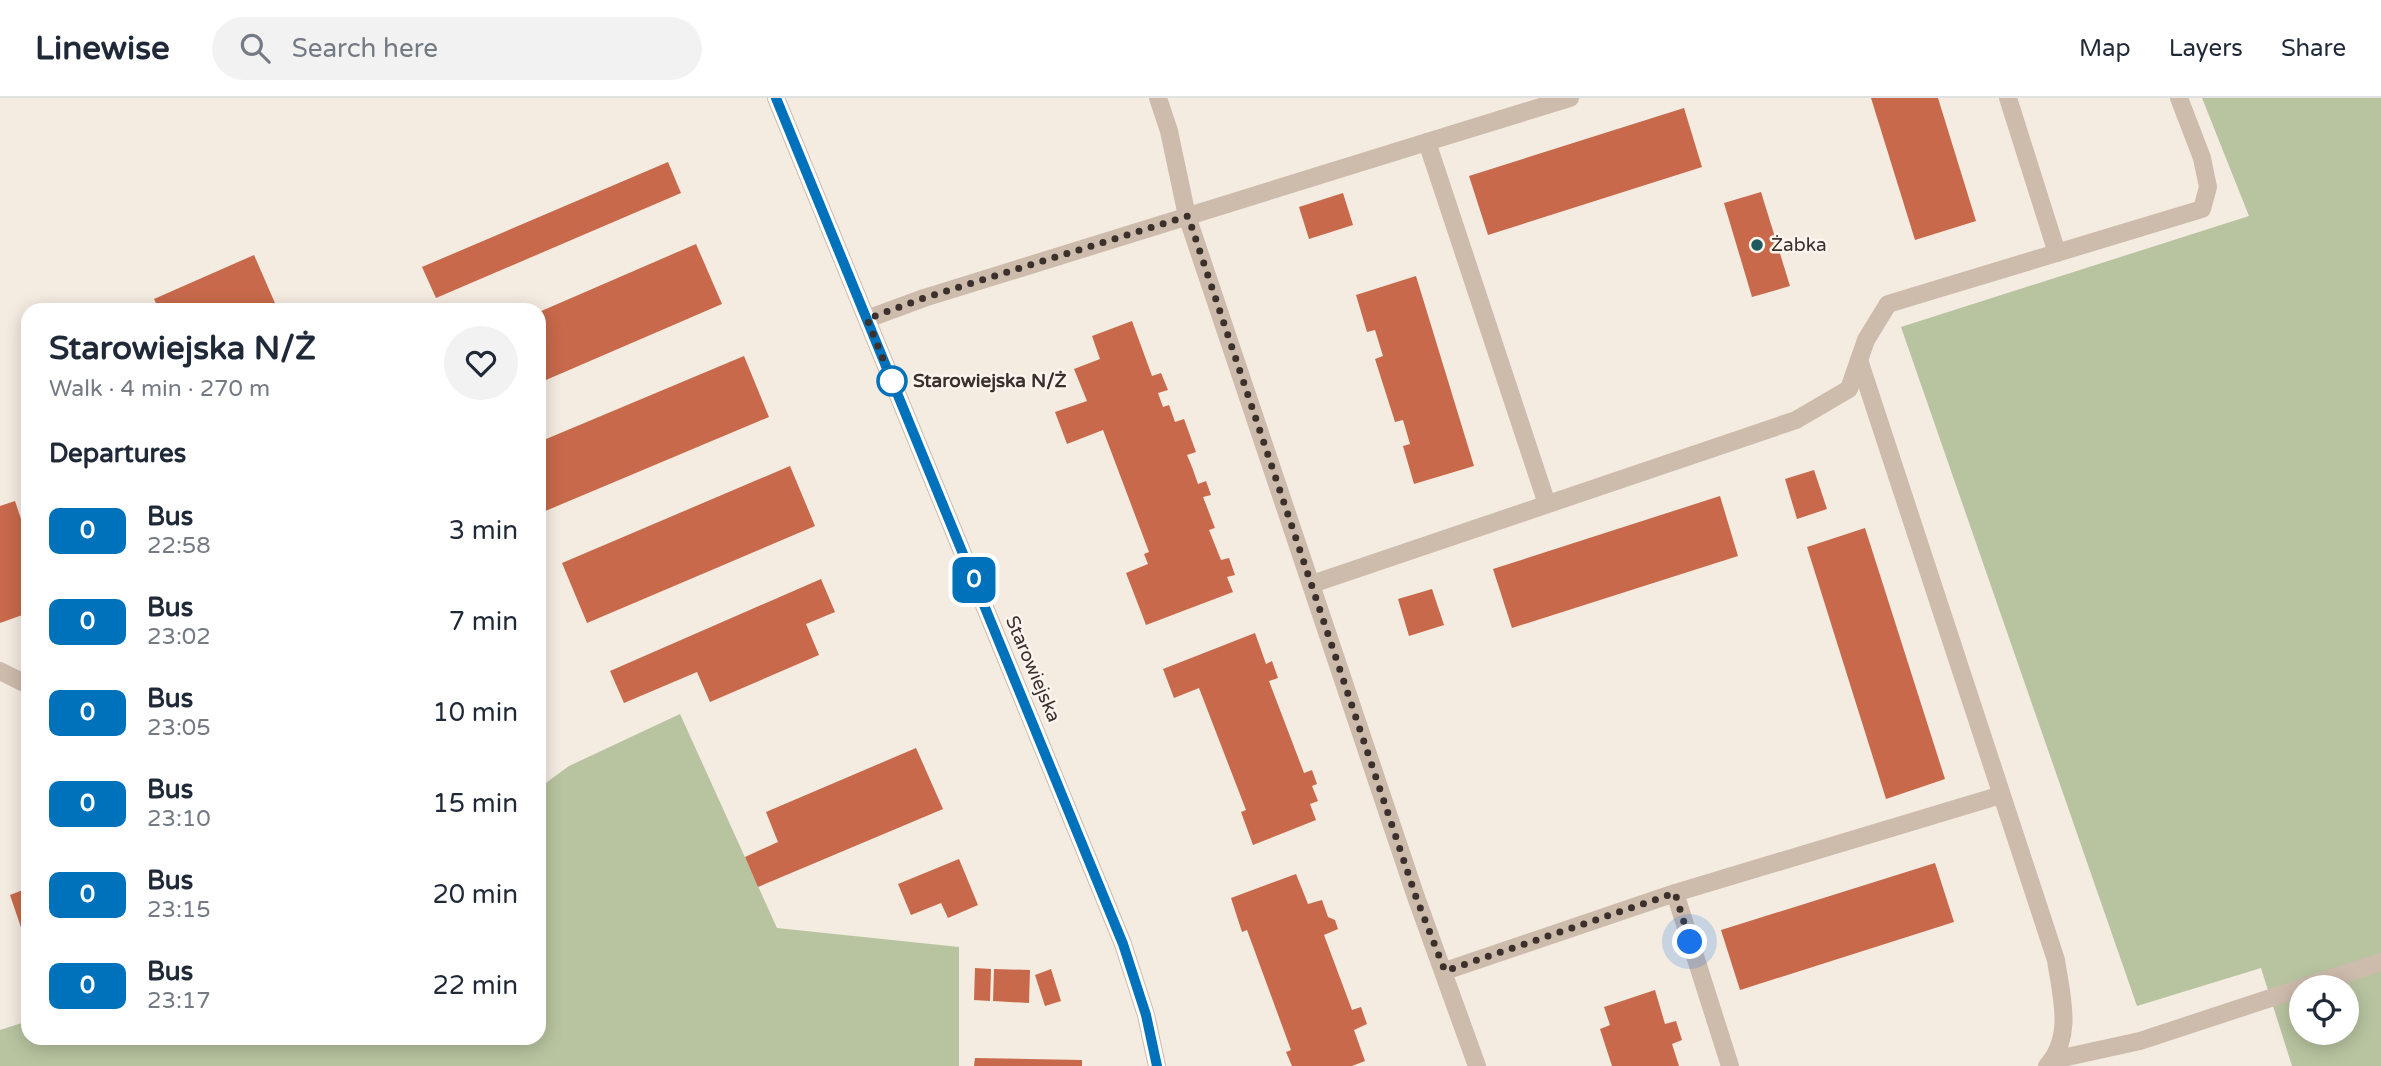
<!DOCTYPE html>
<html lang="en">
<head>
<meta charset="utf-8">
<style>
  :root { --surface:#fff; --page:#f2f2f3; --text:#1f2937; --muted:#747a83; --line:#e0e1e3 }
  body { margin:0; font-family:"Varela Round",sans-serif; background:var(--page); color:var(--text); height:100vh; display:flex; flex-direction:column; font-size:26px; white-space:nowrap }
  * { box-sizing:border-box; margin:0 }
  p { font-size:23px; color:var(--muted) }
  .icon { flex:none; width:38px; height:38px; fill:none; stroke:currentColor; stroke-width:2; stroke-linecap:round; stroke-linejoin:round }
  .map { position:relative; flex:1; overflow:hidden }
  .panel { position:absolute; left:21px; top:205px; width:525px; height:742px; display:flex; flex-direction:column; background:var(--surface); border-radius:21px; box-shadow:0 4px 18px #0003 }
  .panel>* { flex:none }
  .badge { padding:0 14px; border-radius:10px; font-size:24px; line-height:46px }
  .controls { position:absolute; left:2289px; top:877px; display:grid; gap:14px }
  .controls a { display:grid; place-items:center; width:70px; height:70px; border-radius:50%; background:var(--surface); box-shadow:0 4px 18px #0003; font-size:35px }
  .you { position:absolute; width:35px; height:35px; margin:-18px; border:5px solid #fff; border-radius:50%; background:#1a73e8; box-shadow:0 0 0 10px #1a73e833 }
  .map>.badge { position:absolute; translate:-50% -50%; box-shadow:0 0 0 4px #fff }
  h2 { padding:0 28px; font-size:26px; line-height:63px }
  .round { display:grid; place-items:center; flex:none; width:74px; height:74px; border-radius:37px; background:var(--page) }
  .headline { display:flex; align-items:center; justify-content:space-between; height:119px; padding:0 28px }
  h1 { font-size:33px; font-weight:700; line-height:52px }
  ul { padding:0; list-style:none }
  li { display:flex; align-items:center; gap:21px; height:91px; padding:0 28px }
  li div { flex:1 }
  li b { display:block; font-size:26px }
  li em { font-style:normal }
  li .badge { min-width:77px; font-weight:700; text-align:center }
  header { display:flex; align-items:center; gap:42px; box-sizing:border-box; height:98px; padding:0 35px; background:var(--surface); border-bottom:2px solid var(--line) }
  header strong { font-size:33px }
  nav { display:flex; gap:38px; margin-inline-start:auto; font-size:24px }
  .search { width:490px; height:63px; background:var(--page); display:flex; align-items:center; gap:18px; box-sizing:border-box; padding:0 24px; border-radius:38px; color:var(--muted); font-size:26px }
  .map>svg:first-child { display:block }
</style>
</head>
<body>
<header>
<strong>Linewise</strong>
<div class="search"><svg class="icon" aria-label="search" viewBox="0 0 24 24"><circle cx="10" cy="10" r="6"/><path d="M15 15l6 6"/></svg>Search here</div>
<nav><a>Map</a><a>Layers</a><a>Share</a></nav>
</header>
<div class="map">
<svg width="2381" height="968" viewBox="0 0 2381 968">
  <rect width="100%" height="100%" fill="#f4ebe1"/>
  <g fill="#b8c4a0" fill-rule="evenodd">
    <path d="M2202,0H2381V968H2292L2261,870L2137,908L1901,229L2249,118ZM2301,889H2347V934H2301Z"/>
    <path d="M680,616L777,830L959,849V968H0V932L28,923V940H539V690L569,668Z"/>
  </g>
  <g fill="#c8694b">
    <path d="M1871,0H1938L1976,123L1915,142Z"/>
    <path d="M1684,10L1702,69L1488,137L1469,78Z"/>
    <path d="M668,64L681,95L436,200L422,169Z"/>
    <path d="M1761,94L1790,188L1752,199L1724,105Z"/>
    <path d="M1343,95L1353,127L1309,141L1299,109Z"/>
    <path d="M696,146L722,206L539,285V214Z"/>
    <path d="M254,157L278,212H159L154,201Z"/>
    <path d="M1416,178L1474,368L1414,386L1403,348L1410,346L1403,322L1395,324L1375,261L1383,258L1375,232L1367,234L1356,197Z"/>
    <path d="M1132,223L1152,278L1161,275L1168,292L1158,295L1163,309L1169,307L1175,324L1184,321L1196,354L1187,357L1192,369L1198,386L1206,383L1211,397L1203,399L1215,430L1209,432L1221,462L1229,460L1235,477L1227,479L1233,494L1146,527L1126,475L1148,466L1144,456L1149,454L1103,332L1067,346L1055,314L1087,303L1074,271L1100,261L1092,238Z"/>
    <path d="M744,258L769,319L543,414L539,405V344Z"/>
    <path d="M790,368L815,428L587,525L562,465Z"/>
    <path d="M1814,372L1827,411L1797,421L1785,381Z"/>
    <path d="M1720,398L1738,458L1512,530L1493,471Z"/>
    <path d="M15,403L28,442V515L0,525V408Z"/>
    <path d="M1865,430L1945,681L1886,701L1807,449Z"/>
    <path d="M821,481L835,514L806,526L819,557L710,604L697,574L624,605L610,573Z"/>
    <path d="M1432,491L1444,527L1409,538L1398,501Z"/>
    <path d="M1255,535L1266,566L1272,563L1278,580L1269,583L1304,675L1312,672L1317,686L1312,688L1318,703L1310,706L1316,722L1253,747L1241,714L1246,712L1199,590L1174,600L1163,571Z"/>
    <path d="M916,650L943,711L758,789L745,759L778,744L766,714Z"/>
    <path d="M959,761L978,807L948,820L941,805L911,817L898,786Z"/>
    <path d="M1935,765L1954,824L1740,892L1721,832Z"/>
    <path d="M1296,776L1308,806L1322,802L1328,819L1335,822L1338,831L1324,837L1352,912L1361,909L1367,926L1354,932L1365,963L1352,968H1292L1286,954L1291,952L1247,832L1242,834L1231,800Z"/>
    <path d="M28,790V850L10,797Z"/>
    <path d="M975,870L991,871L990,903L974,902Z"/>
    <path d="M994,871L1030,872L1029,905L993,903Z"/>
    <path d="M1051,871L1061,903L1045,908L1035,877Z"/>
    <path d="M1655,892L1665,926L1676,923L1682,942L1672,946L1679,968H1612L1600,931L1610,927L1604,909Z"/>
    <path d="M975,960L1082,962V968H974Z"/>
  </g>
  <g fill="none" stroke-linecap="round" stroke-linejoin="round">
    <g stroke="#cdbbac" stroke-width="18">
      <path d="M776,0L1123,846L1146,917L1157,968"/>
      <path d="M1158,0L1169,33L1187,118L1416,799L1477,968"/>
      <path d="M2008,0L2057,155"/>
      <path d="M1427,44L1570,0"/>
      <path d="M867,221L924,200L1427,44L1547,406"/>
      <path d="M1859,262L2056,862C2061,897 2074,938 2047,968"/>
      <path d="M1312,486L1796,322L1849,291L1866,242L1888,206L2202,111L2208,89L2202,60L2179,0"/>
      <path d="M0,573L28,587"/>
      <path d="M1675,795L1730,968"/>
      <path d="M1445,873L1675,795L2001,697"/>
      <path d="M2304,889L2381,864"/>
      <path d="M2053,962L2140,943L2301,890"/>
    </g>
  </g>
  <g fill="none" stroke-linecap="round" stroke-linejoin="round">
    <g stroke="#fff" stroke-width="16">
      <path id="line" d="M776,0L1123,846L1146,917L1157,968"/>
    </g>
    <use href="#line" stroke="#0072bc" stroke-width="10"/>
    <path stroke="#3b302b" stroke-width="7" stroke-dasharray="0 12.6" d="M892,283L867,221L924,200L1188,118L1416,799L1445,873L1675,795L1690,844"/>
  </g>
  <circle fill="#1f5a5e" stroke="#fbf5ee" stroke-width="2.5" cx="1757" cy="147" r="7"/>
  <circle fill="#fff" stroke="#0072bc" stroke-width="3.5" cx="892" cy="283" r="14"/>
  <g text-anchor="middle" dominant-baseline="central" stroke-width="5" stroke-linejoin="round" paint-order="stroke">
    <g font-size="19" fill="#3b302b" stroke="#fbf5ee" text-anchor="start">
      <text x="1771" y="147">Żabka</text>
    </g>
    <g font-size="19" font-weight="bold" fill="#3b302b" stroke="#fbf5ee" text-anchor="start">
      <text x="913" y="283">Starowiejska N/Ż</text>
    </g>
    <g font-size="19" fill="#3b302b" stroke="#fbf5ee">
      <text transform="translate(1033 571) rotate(67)">Starowiejska</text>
    </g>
  </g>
</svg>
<div class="controls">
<a><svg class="icon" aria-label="locate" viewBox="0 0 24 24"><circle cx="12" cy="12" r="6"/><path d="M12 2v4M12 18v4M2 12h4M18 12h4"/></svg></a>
</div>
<div class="you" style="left:1690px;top:844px"></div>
<b class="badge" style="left:974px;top:482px;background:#0072bc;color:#fff">0</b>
<section class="panel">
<div class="headline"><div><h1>Starowiejska N/Ż</h1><p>Walk · 4 min · 270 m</p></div><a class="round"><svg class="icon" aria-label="heart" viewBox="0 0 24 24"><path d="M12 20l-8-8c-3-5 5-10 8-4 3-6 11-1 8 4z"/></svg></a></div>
<h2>Departures</h2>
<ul>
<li><span class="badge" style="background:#0072bc;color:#fff">0</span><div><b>Bus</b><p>22:58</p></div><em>3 min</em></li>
<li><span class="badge" style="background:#0072bc;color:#fff">0</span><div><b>Bus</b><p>23:02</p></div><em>7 min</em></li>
<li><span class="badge" style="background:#0072bc;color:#fff">0</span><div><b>Bus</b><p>23:05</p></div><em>10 min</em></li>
<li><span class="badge" style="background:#0072bc;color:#fff">0</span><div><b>Bus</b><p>23:10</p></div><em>15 min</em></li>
<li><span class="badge" style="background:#0072bc;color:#fff">0</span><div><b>Bus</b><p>23:15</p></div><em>20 min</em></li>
<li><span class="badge" style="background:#0072bc;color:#fff">0</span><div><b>Bus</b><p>23:17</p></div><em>22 min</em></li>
</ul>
</section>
</div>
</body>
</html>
